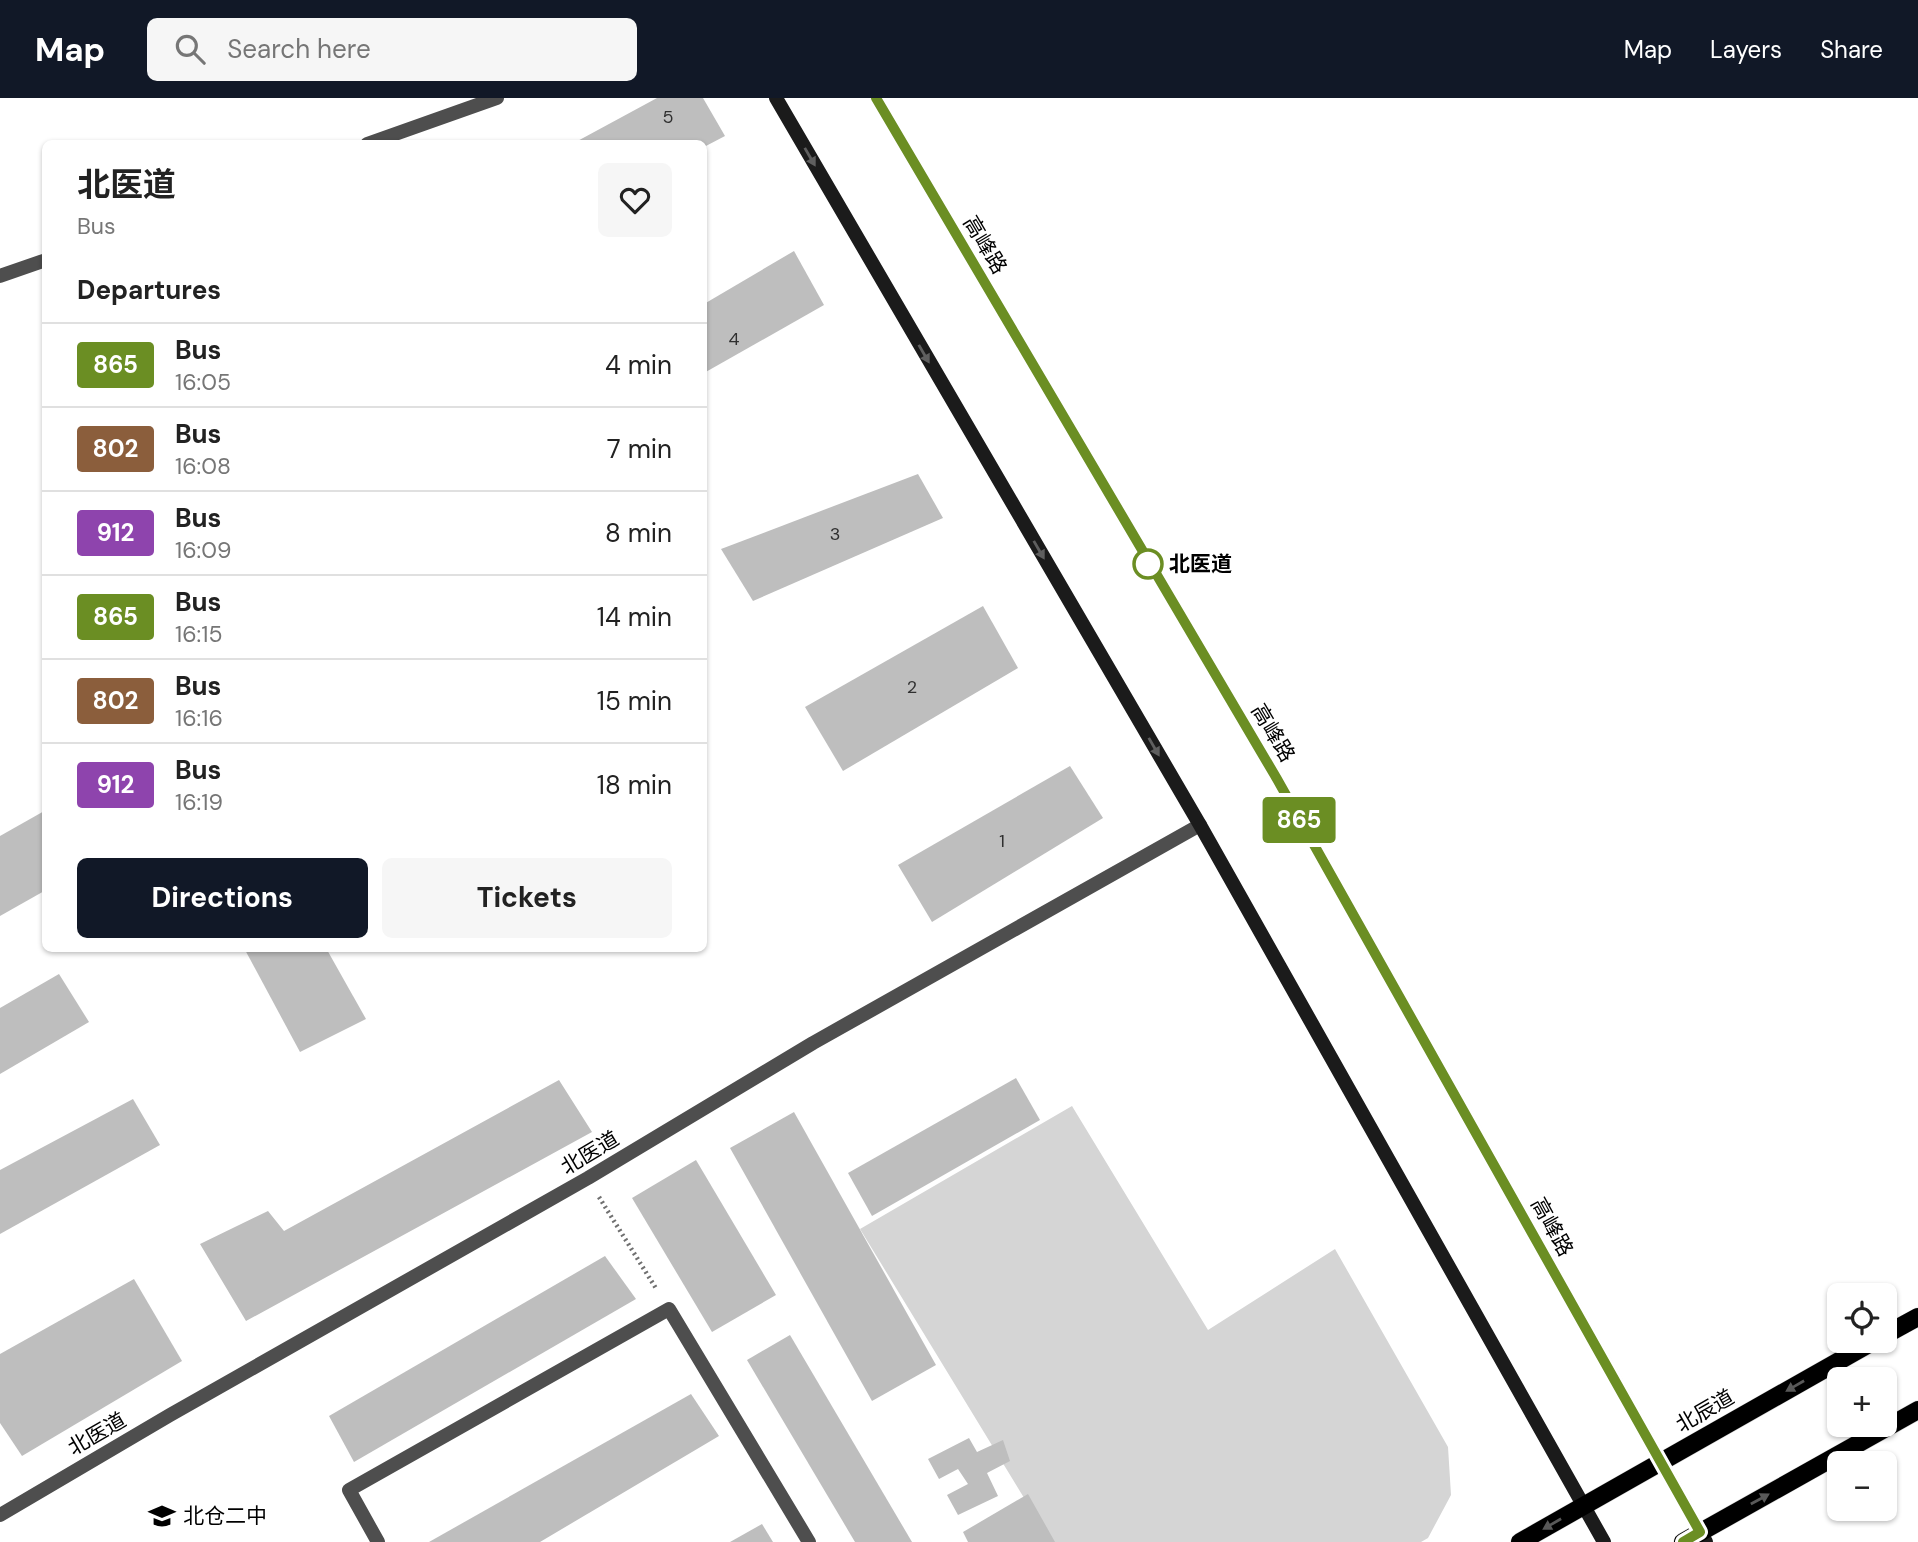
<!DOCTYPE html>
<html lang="en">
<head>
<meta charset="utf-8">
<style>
  :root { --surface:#fff; --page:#f6f6f6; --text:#222; --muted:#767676; --line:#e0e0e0; --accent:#111827 }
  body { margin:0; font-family:"DM Sans","Noto Sans SC",sans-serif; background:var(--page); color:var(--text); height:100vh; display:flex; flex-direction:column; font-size:26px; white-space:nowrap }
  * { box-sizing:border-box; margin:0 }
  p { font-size:23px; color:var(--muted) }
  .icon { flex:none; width:38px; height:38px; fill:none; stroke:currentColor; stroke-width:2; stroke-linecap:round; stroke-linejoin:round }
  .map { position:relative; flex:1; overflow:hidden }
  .sheet { position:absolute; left:42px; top:42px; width:665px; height:812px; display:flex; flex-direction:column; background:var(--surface); border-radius:10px; box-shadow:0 2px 5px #0004 }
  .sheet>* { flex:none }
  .badge { padding:0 14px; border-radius:5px; font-size:24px; line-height:46px }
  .buttons { position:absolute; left:1827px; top:1185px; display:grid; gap:14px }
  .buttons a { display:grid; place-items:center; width:70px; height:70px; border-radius:10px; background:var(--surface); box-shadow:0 2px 5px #0004; font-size:35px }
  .map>.badge { position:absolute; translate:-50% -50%; box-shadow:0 0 0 4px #fff }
  h2 { padding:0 35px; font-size:26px; line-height:63px }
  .round { display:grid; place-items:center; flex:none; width:74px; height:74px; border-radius:10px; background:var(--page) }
  .headline { display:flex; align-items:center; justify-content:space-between; height:119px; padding:0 35px }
  h1 { font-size:33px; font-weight:700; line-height:52px }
  .button { display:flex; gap:14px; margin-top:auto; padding:14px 35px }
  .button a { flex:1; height:80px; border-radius:10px; background:var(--accent); color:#fff; font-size:28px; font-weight:700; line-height:80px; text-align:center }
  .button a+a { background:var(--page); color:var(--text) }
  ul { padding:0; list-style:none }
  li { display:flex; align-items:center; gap:21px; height:84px; padding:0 35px; border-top:2px solid var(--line) }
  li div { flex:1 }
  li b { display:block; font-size:26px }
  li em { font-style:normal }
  li .badge { min-width:77px; font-weight:700; text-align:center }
  header { display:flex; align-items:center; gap:42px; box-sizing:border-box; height:98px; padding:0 35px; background:var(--accent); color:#fff }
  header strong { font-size:33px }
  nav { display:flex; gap:38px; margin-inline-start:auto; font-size:24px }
  .search { width:490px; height:63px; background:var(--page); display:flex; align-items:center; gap:18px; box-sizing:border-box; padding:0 24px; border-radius:10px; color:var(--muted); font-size:26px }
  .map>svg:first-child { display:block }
</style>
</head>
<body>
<header>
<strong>Map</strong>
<div class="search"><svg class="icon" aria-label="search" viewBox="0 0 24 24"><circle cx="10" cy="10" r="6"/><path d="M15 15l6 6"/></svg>Search here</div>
<nav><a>Map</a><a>Layers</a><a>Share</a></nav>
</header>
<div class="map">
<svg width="1918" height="1444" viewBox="0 0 1918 1444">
  <rect width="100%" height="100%" fill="#fff"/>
  <path fill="#d5d5d5" d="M1072,1008L1208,1232L1335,1151L1448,1349L1451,1397L1428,1440L1421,1444H1051L860,1131Z"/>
  <g fill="#bebebe">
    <path d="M657,0H703L725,38L704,49V46H572Z"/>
    <path d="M794,153L824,207L704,275V206Z"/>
    <path d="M918,376L943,420L753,503L721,451Z"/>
    <path d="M983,508L1018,570L843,673L805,609Z"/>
    <path d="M1070,668L1103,720L932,824L898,767Z"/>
    <path d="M46,712V792L0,818V738Z"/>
    <path d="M244,850H326L366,921L300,954Z"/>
    <path d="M59,876L89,924L0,976V910Z"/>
    <path d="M1016,980L1040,1022L872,1118L848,1075Z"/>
    <path d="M559,982L592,1034L246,1223L200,1146L268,1113L284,1133Z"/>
    <path d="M133,1001L160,1047L0,1136V1072Z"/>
    <path d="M794,1014L936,1267L872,1303L730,1050Z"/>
    <path d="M696,1062L776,1197L712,1234L632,1100Z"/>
    <path d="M605,1158L636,1201L354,1364L329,1318Z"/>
    <path d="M134,1181L182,1263L22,1358L0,1325V1256Z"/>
    <path d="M790,1237L912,1444H855L747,1262Z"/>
    <path d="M691,1296L719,1338L540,1444H429Z"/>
    <path d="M969,1340L977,1354L1003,1342L1010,1363L987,1375L998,1398L958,1417L947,1397L968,1386L958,1371L939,1381L928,1361Z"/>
    <path d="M1028,1396L1055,1444H968L963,1434Z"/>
    <path d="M762,1426L773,1444H730Z"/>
  </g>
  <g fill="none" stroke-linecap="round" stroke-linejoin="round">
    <g stroke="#dbdbdb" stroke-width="19">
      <g id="primary">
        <path d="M1885,1237L1918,1219"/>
        <path d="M1520,1444L1876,1242"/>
        <path d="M1683,1444L1918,1312"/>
      </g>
    </g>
    <path stroke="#707070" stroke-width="4.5" stroke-dasharray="2 3.5" stroke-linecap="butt" d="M599,1099L657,1192"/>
    <path stroke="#4e4e4e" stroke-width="14" d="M378,1444L349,1392L669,1211L809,1444"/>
    <g stroke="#4e4e4e" stroke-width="14">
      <path d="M367,46L497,0"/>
      <path d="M0,178L46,162"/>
      <path d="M0,1417L170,1317L588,1080L813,945L1200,727"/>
    </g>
    <g stroke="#1b1b1b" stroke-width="14">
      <path d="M776,0L1200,727L1604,1444"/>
      <path d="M876,0L1277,681L1706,1444"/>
    </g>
    <use href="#primary" stroke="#000" stroke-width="18"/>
  </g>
  <defs><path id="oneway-solid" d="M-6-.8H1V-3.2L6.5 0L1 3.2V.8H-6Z" transform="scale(1.75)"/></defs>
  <g fill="#5f5f5f">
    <use href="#oneway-solid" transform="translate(810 59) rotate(60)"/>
    <use href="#oneway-solid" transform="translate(924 256) rotate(60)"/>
    <use href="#oneway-solid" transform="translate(1039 452) rotate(60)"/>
    <use href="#oneway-solid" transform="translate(1154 649) rotate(60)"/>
  </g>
  <g fill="#595959">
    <use href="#oneway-solid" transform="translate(1795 1288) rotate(150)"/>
    <use href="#oneway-solid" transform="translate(1760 1401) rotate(-29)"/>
    <use href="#oneway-solid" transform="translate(1552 1426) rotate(150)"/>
  </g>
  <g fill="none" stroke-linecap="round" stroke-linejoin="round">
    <g stroke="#fff" stroke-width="16">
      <path id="line" d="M876,0L1277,681L1700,1434L1683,1444"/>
    </g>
    <use href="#line" stroke="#6b8e23" stroke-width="10"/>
  </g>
  <defs>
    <g id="school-bare" transform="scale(2.1)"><path d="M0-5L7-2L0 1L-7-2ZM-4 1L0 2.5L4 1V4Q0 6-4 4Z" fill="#000" stroke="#fff" stroke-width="2.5" paint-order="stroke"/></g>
  </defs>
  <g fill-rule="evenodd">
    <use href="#school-bare" x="162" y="1418"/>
  </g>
  <circle fill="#fff" stroke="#6b8e23" stroke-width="3.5" cx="1148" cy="466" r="14"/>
  <g text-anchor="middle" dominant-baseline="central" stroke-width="5" stroke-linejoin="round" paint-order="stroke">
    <g font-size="18" fill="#303030">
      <text x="668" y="19">5</text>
      <text x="734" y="241">4</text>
      <text x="835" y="436">3</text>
      <text x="912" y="589">2</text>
      <text x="1002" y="743">1</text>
    </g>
    <g font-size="21" fill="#000" stroke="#fff">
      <text transform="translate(985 147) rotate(59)">高峰路</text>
      <text transform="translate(1273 635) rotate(59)">高峰路</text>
      <text transform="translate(590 1055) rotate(-31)">北医道</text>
      <text transform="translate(1552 1129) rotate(61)">高峰路</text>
      <text transform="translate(1705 1313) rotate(-30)">北辰道</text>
      <text transform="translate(97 1336) rotate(-30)">北医道</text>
    </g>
    <g font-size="21" font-weight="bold" fill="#000" stroke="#fff" text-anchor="start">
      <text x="1169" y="466">北医道</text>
    </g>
    <g font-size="21" fill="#000" stroke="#fff" text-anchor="start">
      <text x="183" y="1418">北仓二中</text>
    </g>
  </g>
</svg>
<div class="buttons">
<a><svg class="icon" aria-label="locate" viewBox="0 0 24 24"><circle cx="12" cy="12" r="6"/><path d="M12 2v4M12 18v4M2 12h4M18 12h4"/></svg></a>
<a>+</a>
<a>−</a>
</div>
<b class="badge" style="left:1299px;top:722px;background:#6b8e23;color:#fff">865</b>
<section class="sheet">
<div class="headline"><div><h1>北医道</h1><p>Bus</p></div><a class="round"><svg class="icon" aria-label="heart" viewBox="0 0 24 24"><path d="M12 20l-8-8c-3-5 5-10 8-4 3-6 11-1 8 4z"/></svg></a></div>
<h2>Departures</h2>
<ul>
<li><span class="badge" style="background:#6b8e23;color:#fff">865</span><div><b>Bus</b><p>16:05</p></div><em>4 min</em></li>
<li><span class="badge" style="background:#8b5e3c;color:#fff">802</span><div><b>Bus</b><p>16:08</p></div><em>7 min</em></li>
<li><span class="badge" style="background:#8e44ad;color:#fff">912</span><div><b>Bus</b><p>16:09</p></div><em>8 min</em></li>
<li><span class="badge" style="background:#6b8e23;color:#fff">865</span><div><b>Bus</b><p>16:15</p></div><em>14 min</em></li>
<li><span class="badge" style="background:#8b5e3c;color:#fff">802</span><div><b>Bus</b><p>16:16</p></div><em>15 min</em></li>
<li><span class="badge" style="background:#8e44ad;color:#fff">912</span><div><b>Bus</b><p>16:19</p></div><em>18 min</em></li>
</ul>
<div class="button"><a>Directions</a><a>Tickets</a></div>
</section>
</div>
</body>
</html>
